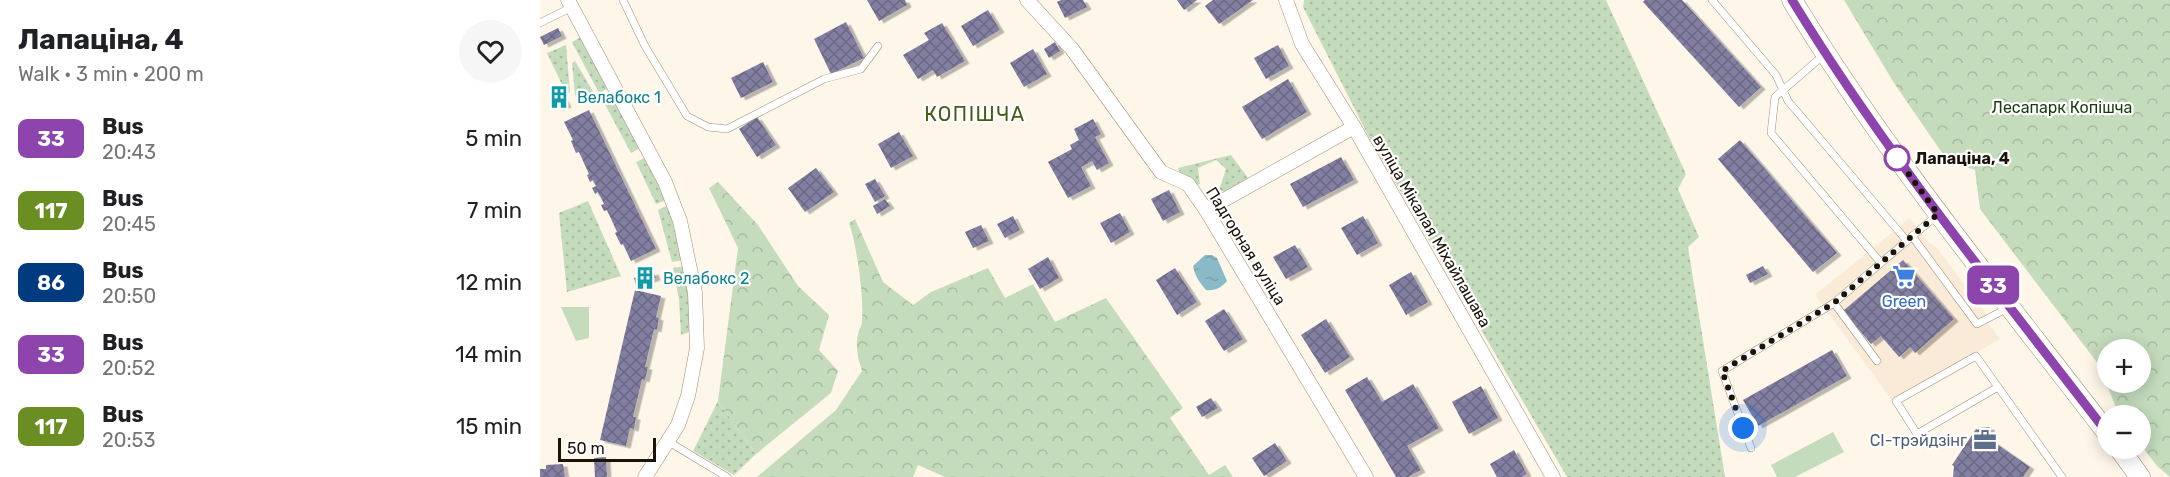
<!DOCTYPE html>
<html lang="en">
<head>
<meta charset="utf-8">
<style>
  :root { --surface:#fff; --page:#f6f6f6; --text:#202124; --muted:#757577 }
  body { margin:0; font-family:Rubik,sans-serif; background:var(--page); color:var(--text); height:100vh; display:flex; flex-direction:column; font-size:22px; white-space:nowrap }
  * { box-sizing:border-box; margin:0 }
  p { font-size:20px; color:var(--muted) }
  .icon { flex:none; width:33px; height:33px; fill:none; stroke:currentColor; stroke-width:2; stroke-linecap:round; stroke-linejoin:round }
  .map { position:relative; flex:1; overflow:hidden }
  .side { display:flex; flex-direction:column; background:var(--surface); width:540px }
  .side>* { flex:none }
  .badge { padding:0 12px; border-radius:9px; font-size:21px; line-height:39px }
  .buttons { position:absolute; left:1557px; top:339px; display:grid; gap:12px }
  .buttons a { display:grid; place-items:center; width:54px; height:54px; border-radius:50%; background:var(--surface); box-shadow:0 3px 15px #0003; font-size:30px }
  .scale { position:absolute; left:18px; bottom:15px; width:98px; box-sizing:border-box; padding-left:6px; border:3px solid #1b1308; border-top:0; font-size:16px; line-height:21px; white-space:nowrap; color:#1b1308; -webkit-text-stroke:4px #fff; paint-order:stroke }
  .you { position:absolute; width:30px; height:30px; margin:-15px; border:4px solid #fff; border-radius:50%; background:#1a73e8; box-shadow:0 0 0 9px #1a73e833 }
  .map>.badge { position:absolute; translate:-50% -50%; box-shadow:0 0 0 3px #fff }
  .round { display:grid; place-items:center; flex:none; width:63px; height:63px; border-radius:32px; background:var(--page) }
  .summary { display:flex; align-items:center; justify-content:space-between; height:102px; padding:0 18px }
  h1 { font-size:28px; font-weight:700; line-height:45px }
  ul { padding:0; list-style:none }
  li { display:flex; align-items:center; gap:18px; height:72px; padding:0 18px }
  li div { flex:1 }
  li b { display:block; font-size:22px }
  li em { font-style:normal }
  li .badge { min-width:66px; font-weight:700; text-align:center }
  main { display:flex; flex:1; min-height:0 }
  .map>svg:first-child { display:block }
</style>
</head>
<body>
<main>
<section class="side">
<div class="summary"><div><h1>Лапаціна, 4</h1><p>Walk · 3 min · 200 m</p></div><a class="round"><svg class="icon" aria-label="heart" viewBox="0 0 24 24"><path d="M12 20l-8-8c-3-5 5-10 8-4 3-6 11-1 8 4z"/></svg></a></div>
<ul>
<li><span class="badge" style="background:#8e44ad;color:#fff">33</span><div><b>Bus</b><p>20:43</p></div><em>5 min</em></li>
<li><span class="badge" style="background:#6b8e23;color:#fff">117</span><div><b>Bus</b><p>20:45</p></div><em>7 min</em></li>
<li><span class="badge" style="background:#003b80;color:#fff">86</span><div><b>Bus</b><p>20:50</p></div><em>12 min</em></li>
<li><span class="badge" style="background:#8e44ad;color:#fff">33</span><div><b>Bus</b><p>20:52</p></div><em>14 min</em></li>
<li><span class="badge" style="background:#6b8e23;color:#fff">117</span><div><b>Bus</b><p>20:53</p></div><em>15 min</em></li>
</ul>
</section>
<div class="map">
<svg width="1630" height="477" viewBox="0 0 1630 477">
  <defs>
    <pattern id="green-dots" width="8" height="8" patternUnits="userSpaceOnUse" patternTransform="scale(1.5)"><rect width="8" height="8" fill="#c4dbbc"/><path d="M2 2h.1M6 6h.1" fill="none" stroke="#a8bba0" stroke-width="1.8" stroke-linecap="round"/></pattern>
    <pattern id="forest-crowns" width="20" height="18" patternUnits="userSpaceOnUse" patternTransform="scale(1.5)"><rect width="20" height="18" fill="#c4dbbc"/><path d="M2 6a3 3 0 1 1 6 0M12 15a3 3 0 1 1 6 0" fill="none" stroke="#a8bba0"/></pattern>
    <pattern id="water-ripples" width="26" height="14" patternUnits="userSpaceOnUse" patternTransform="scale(1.5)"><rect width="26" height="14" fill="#8abac7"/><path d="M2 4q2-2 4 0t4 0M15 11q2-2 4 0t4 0" fill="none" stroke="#769fa9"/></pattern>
    <pattern id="building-cross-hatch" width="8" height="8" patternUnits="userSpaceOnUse" patternTransform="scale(1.5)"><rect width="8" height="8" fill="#837fa2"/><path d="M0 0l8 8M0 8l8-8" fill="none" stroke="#6a6782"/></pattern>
    <filter id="shadow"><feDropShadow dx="4.5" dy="2.5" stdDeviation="0" flood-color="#0004"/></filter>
  </defs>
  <rect width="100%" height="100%" fill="#fef6e9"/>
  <path fill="#f9ebd7" d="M1370,218L1388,242L1396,247L1446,313L1449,325L1460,339L1352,400L1275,295Z"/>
  <g fill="url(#green-dots)">
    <path d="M764,0H1066L1146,174L1138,189L1159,237L1148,247L1185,477H1027L831,141L763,7Z"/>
    <path d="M41,37L69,88L59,93L33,44L32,42Z"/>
    <path d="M26,45L30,92L27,95L7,53Z"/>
    <path d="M35,61L55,95L38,102L35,94L32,63Z"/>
    <path d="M71,92L100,148L91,153L61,97Z"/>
    <path d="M691,155L708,178L685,192L679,190L686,169L676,160L658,168L660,184L657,185L640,173L638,168Z"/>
    <path d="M105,158L127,200L116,204L96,162Z"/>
    <path d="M48,201L81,276L27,292L19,213Z"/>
    <path d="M129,205L138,234L143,260L132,262L118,210Z"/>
    <path d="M145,266L152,329L149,332L141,335L139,299L133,268Z"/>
    <path d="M178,401L216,454L194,475L153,451Z"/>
  </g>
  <g fill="url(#forest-crowns)" fill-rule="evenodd">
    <path d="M1304,0H1630V477L1617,466L1601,445L1600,416L1579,415L1559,365L1440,209L1435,170L1407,160L1354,83ZM1568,350H1600V382H1568Z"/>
    <path d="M178,182L218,225L258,286L289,315L279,350L298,371L291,393L216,454L178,401L198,248L169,188Z"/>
    <path d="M315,219L343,282L373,305L391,292L448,268L465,298L493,284L515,322L566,298L643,408L630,418L669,475L685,465L693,477H405L378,465L373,477H217L296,410L322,371C318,359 315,347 318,334C319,329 322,326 322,321C324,297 317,245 309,223Z"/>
  </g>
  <g fill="#c4dbbc">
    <path d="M21,307H49V338L36,341Z"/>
    <path d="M1293,432L1304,452L1255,477H1237L1231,465Z"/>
  </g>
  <path fill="url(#water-ripples)" d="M665,255H672L677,258L687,281C681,288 675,291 666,290C659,282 655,276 653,266Z"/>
  <g fill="url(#building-cross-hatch)" filter="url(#shadow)">
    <path d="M327,0H365L367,5L339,21Z"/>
    <path d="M521,0H543L547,7L525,18L517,2Z"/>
    <path d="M637,0H657L644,10Z"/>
    <path d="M673,0H713L679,24L665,6Z"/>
    <path d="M1105,0H1142L1221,87L1199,107L1103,2Z"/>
    <path d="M448,10L460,30L433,46L421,26Z"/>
    <path d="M306,22L324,58L291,74L274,39Z"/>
    <path d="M402,23L425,61L397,77L393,70L378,79L363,55L389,40L384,33Z"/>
    <path d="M18,28L22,36L4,45L0,37Z"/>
    <path d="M515,42L520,51L509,58L504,49Z"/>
    <path d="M738,45L749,66L726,79L714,58Z"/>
    <path d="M493,49L507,74L484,87L470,63Z"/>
    <path d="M223,62L233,82L201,98L191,78Z"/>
    <path d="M748,79L767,112L722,139L702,107Z"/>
    <path d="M18,86L27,105L19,108L10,90Z"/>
    <path d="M49,110L116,249L91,261L83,244L81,245L75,233L77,232L67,210L64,211L61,205L64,204L58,192L55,194L52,188L56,186L53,180L50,182L47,175L49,174L39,152L36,153L31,141L33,140L24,122Z"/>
    <path d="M217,117L236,145L217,157L199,129Z"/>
    <path d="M553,119L561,134L555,137L569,163L557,170L552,161L541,167L551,186L528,198L508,162L532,149L530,145L539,140L534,129Z"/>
    <path d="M359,132L373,156L351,168L338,144Z"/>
    <path d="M1200,140L1297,253L1273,272L1178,159Z"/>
    <path d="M801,157L814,180L763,207L750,184Z"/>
    <path d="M276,168L294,192L265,212L248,188Z"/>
    <path d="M335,179L345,196L335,202L325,184Z"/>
    <path d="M629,190L640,212L623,221L611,199Z"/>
    <path d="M345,199L350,206L337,214L333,206Z"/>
    <path d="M580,213L590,232L571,243L560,223Z"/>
    <path d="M473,216L480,230L465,238L457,224Z"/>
    <path d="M823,216L838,243L817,255L801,228Z"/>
    <path d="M441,225L449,241L433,248L425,232Z"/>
    <path d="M755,245L768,267L746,279L733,257Z"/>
    <path d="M508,257L519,278L500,289L488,269Z"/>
    <path d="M1363,260L1414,319L1375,353L1370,347L1359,357L1341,336L1331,344L1303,311Z"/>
    <path d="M1223,266L1228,274L1210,283L1206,275Z"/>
    <path d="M635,268L657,302L637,315L616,280Z"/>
    <path d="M114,272L116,278L96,285L94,278Z"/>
    <path d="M871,272L888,302L866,315L849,285Z"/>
    <path d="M95,290L121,296L116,317L119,318L117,330L114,329L105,367H108L105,380L102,379L93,417H96L94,429L90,428L86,446L60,440Z"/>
    <path d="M684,309L703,339L684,351L665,321Z"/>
    <path d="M786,319L810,357L785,373L761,335Z"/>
    <path d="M1292,350L1307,376L1218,426L1203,400Z"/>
    <path d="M827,377L842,402L873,384L899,428L867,446L881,470L868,477H856L805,390Z"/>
    <path d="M941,386L958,418L929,434L912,402Z"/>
    <path d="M671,398L678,408L662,417L656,407Z"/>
    <path d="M1450,427L1451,440L1490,467L1483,477H1413L1414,466L1412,465L1436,429L1438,430L1440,428Z"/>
    <path d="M735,443L747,461L724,476L712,458Z"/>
    <path d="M974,450L987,474L982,477H957L950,464Z"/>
    <path d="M66,457L67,477H55L54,458Z"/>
    <path d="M23,464L25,477H0V469H6V465Z"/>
  </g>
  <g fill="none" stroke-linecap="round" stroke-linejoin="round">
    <g stroke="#a28e70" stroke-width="8">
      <g id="lane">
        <path d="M83,0L105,46L147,116L168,127L187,129L284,79L321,69L338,46"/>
        <path d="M1172,0L1236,75L1248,101L1367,241"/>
        <path d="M0,23L32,7"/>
        <path d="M1285,54L1235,97L1231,133L1341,263"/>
        <path d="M1372,236L1437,324L1468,308"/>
        <path d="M1294,303L1337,361"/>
        <path d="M1458,387L1377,434L1356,401L1436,356L1522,477"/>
        <path d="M129,442L187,477"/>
        <path d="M1211,448L1182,371L1294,303L1396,216"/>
      </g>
    </g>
    <g stroke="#a28e70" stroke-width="15">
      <g id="street">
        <path d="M28,0L125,182L140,221L155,293L157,348L148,396L138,425L105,477"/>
        <path d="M487,0L532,49L621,172L648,184L666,210L826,477"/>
        <path d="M746,0L762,44L814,127L1013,477"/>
        <path d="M666,210L814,127"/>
      </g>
    </g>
    <g stroke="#a28e70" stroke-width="21">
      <g id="secondary">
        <path d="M1252,0C1345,153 1459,292 1568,434"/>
        <path d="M1579,448L1600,477"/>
      </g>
    </g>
    <use href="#lane" stroke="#fff" stroke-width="7"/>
    <use href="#street" stroke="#fff" stroke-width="14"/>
    <use href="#secondary" stroke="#fff" stroke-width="20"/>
  </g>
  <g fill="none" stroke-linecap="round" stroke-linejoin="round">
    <g stroke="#fff" stroke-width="14">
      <path id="line" d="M1252,0C1345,153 1459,292 1568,434"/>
    </g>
    <use href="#line" stroke="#8e44ad" stroke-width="9"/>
    <path stroke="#1b1308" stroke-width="6" stroke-dasharray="0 10.8" d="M1203,428L1182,371L1294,303L1398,214L1357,158"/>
  </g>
  <defs>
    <g id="building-bare" transform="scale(1.8)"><path d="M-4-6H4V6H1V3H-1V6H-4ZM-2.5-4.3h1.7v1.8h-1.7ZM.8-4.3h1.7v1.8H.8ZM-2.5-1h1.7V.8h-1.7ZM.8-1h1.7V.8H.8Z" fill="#0f9aa8" stroke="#fff" stroke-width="2.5" paint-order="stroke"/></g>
    <g id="supermarket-bare" transform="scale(1.8)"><path d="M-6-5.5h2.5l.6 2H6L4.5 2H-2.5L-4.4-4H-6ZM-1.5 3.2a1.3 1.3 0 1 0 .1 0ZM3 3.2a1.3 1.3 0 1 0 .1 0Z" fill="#3f7fe0" stroke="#fff" stroke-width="2.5" paint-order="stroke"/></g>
    <g id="office-bare" transform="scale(1.8)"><path d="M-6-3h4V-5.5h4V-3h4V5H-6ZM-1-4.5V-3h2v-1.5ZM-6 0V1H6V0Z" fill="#5c6f8a" stroke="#fff" stroke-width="2.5" paint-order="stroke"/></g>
  </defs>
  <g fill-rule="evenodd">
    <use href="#building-bare" x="19" y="97"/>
    <use href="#supermarket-bare" x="1364" y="276"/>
    <use href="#building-bare" x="105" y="278"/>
    <use href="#office-bare" x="1445" y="440"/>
  </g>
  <circle fill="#fff" stroke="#8e44ad" stroke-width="3" cx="1357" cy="158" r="12"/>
  <g text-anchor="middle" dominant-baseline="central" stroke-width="4.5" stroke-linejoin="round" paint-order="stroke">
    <g font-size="16" fill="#0d838f" stroke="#fff" text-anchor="start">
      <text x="37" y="97">Велабокс 1</text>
      <text x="123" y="278">Велабокс 2</text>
    </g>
    <g font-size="16" fill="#1a3c0b" stroke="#fff">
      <text x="1522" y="107">Лесапарк Копішча</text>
    </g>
    <g font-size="16" font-weight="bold" fill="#1b1308" stroke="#fff" text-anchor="start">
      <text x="1375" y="158">Лапаціна, 4</text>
    </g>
    <g font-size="16" fill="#1b1308" stroke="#fff">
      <text transform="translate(892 231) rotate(60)">вуліца Мікалая Міхайлашава</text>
      <text transform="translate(706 246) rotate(58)">Падгорная вуліца</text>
    </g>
    <g font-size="16" fill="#366cbe" stroke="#fff">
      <text x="1364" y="301">Green</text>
    </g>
    <g font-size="16" fill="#4e5e75" stroke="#fff" text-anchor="end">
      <text x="1427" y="440">СІ-трэйдзінг</text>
    </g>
    <g font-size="20" letter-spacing="1.5" fill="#455e17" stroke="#fff">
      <text x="435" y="114">КОПІШЧА</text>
    </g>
  </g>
</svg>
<div class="buttons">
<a>+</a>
<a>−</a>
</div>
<div class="scale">50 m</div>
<div class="you" style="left:1203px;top:428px"></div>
<b class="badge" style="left:1453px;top:285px;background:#8e44ad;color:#fff">33</b>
</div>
</main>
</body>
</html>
